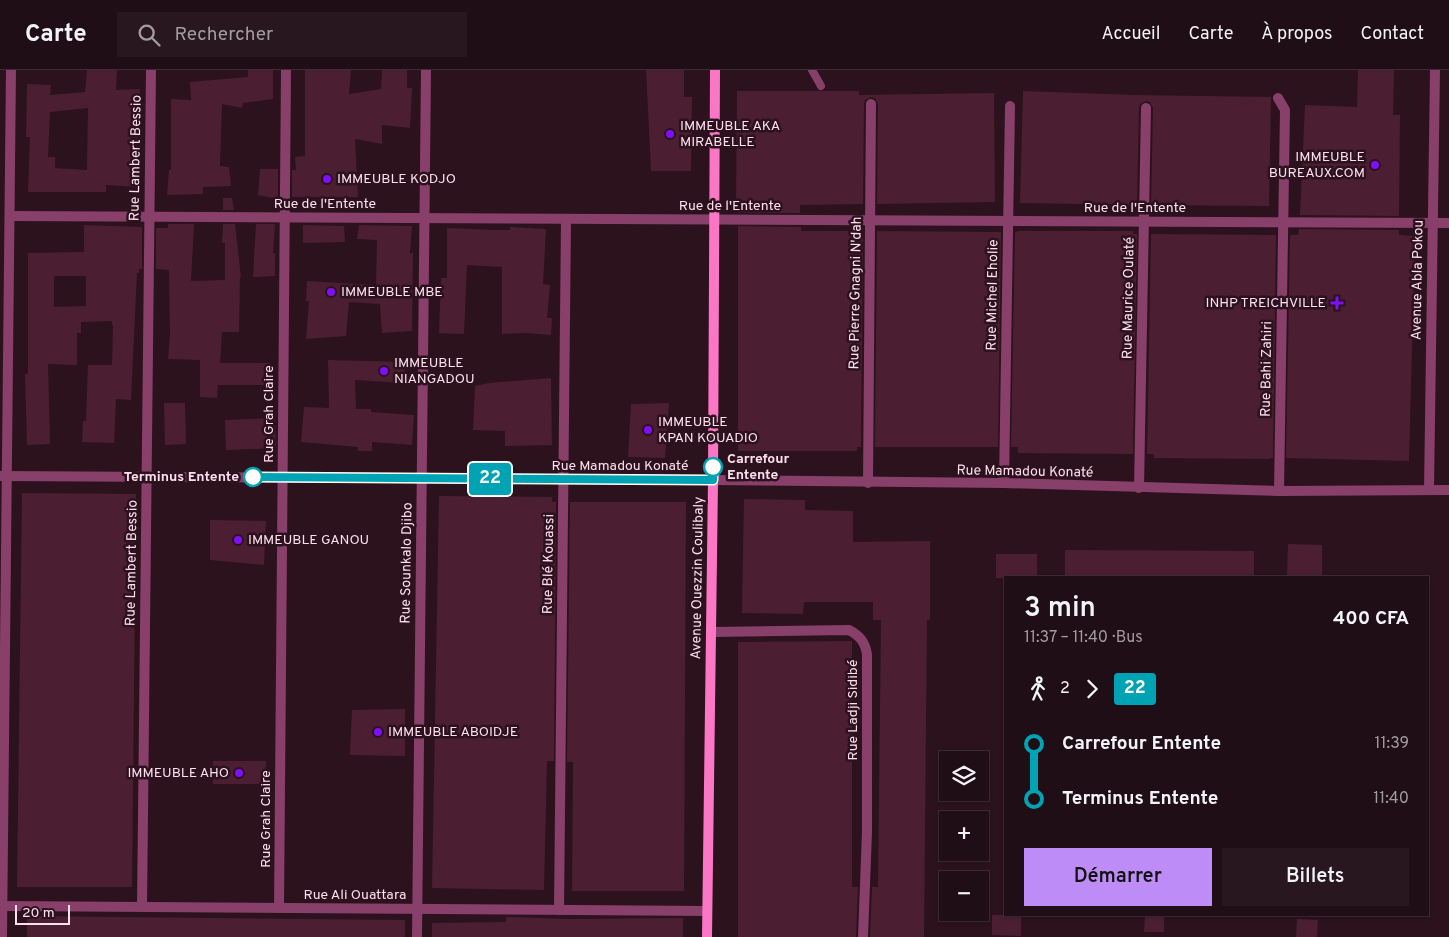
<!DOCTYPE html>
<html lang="fr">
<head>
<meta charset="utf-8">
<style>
  :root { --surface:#200e16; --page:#28171f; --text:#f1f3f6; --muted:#a29ca1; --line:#3d2e35; --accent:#bd8cf7 }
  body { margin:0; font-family:Overpass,sans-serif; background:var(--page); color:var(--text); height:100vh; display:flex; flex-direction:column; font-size:19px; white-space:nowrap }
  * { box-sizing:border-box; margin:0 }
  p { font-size:16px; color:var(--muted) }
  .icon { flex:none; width:28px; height:28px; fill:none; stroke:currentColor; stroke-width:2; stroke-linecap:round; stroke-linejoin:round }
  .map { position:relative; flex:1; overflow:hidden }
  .side { position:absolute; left:1004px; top:506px; width:425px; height:340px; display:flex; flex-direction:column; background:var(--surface); border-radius:0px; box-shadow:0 1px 4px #0004,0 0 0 1px var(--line) }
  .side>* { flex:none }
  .badge { padding:0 10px; border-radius:4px; font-size:18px; line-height:32px }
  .buttons { position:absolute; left:939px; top:681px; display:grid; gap:10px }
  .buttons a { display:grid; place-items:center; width:50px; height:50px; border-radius:0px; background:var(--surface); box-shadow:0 1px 4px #0004,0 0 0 1px var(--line); font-size:25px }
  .scale { position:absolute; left:15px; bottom:12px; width:55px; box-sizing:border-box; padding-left:5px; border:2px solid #feddee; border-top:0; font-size:14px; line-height:18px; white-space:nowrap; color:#feddee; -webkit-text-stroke:4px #2b121d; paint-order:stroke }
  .map>.badge { position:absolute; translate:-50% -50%; box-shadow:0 0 0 2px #fff }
  .legs { display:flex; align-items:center; gap:8px; height:55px; padding:0 20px; font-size:16px }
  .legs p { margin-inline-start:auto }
  .head { display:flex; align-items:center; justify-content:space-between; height:85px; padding:0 20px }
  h1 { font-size:28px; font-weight:600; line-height:38px }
  .cta { display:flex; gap:10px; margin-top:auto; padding:10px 20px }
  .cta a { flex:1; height:58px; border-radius:0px; background:var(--accent); color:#111; font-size:20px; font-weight:600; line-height:58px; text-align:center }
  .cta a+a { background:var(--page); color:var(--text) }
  ul { padding:0 20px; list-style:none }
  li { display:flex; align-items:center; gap:18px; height:55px; font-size:19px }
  li i { display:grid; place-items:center; width:8px; height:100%; margin:0 6px; background:currentColor }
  li i::after { content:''; width:12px; height:12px; margin:-6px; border:4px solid; border-radius:50%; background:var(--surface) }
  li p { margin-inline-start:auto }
  li:first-child i { background:linear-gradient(#0000 50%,currentColor 0) }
  li:last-child i { background:linear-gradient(currentColor 50%,#0000 0) }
  header { display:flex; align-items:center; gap:30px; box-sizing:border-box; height:70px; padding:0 25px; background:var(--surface); border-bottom:1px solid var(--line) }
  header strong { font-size:24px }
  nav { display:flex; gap:28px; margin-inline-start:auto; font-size:18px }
  .search { width:350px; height:45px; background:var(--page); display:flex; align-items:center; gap:12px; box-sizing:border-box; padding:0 18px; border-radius:0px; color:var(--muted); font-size:19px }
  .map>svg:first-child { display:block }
</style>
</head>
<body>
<header>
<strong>Carte</strong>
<div class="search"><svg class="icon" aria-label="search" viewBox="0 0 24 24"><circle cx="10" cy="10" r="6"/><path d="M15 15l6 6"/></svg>Rechercher</div>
<nav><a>Accueil</a><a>Carte</a><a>À propos</a><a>Contact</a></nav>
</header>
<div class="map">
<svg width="1449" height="867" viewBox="0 0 1449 867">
  <rect width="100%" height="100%" fill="#2b121d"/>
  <g fill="#4b1f31" fill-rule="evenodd">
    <path d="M87,0H117L116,20L140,19L137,117L106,115V122H28L30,67H26L27,14L51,15L50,25L85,22ZM88,38L87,100L55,98V87H48L50,42Z"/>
    <path d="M248,0H273V29L243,33L242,38L222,34L220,96L229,97L231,116L203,117V124L167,125L169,100H171V29L191,30L190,12L248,7Z"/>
    <path d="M305,0H351L349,24L381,19L382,0H407V18H412L410,58L382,55V74L355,69L358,127H292V100H296L295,87L305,86Z"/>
    <path d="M646,0H684V27H692L691,101H651Z"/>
    <path d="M1358,0H1394L1393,45H1400L1399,146L1300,145L1305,35L1357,37Z"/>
    <path d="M737,21H859V25L994,23L995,132L877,134L878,34L875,28L871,27L865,30L864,34L863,134L800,135V143H738V133H736Z"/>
    <path d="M1023,21L1134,25L1271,27L1269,136L1151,135L1153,38L1150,32L1146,31L1140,34L1139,38L1137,135L1020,133Z"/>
    <path d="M260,99H278V129L258,125Z"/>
    <path d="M223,128H232L234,140H223Z"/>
    <path d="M168,154H194L191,211L225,210V173H222L223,154H235L241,207H240L239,262H222L220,293H270V315H218L217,328L200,327V290L168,289L170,266L169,200L156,199V158H168Z"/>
    <path d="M256,154H275L273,183H275V206L253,207Z"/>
    <path d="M84,155L142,157V199H139V203H137L131,330L116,329L114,373L82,372L83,351H86L88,295H112L113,255H112V251L81,252V263H77V295L48,294L50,374L27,375L25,304H28V183L84,182ZM54,206H86V236L54,237Z"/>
    <path d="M303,155L344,156L345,172L303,173Z"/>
    <path d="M359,155L412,156L410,183H413L412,261L382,263L380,234L349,232L346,266L306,269L309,231H306L307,211L376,215L377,170L357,169Z"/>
    <path d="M738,156L801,157V161H863L861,377H857V381H738Z"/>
    <path d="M510,157L546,159L543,214L550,215L547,248H552L551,265L526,263L502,264V197L467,195L464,264L439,263L441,208H447V158L495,160H510Z"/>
    <path d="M1299,159L1399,160V165L1415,166L1409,391L1286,388L1290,165H1298Z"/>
    <path d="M877,161L1001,162L998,377H875Z"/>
    <path d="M1020,161H1133V164H1137L1133,384L1018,383V377H1011L1015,162Z"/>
    <path d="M1151,164L1276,165L1273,388H1270V389L1154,388V384H1147Z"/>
    <path d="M328,290L405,292L404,313L355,310L356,339H371V342L414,345L412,375L372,372V381H358V377L301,372L304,337L329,338Z"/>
    <path d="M551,308L552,375L505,376V361L473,360L475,316L489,313Z"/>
    <path d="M164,333H185L186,374L165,375Z"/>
    <path d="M669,333L665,388L628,387L631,334Z"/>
    <path d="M275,348L276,378L226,380L225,350Z"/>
    <path d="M22,423L136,424L132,817H17Z"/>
    <path d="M439,426L552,427V432H556L554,691H547L544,820L432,818Z"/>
    <path d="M744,429L805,430V440L853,441V472L930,471V550H927L924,867H870L872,817H878L881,550H873V532H804L803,544L742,543Z"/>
    <path d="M570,432H686L684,821H572L573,692H567Z"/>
    <path d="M210,450L266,451L264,495L210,490Z"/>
    <path d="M1288,474L1322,475V508H1287Z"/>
    <path d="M1065,480L1254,481V507H1065Z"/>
    <rect x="996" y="484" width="41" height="24"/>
    <path d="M852,571V817H858L856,867H738V572Z"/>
    <path d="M405,639V686L350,685L352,640Z"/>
    <path d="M213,691H266L265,714H213Z"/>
    <path d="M992,845H1021V866L992,865Z"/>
    <path d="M1145,845H1164V862H1144Z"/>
    <path d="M27,846L405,850V867H27Z"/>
    <path d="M506,847L569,849L683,848V867H432V853L506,852Z"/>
    <path d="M1297,849L1318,850L1317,867H1296Z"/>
  </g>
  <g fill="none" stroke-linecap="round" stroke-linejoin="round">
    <path stroke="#883f6a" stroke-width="8" d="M812,0L821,16"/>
    <g stroke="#883f6a" stroke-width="10">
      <path d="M1278,28L1285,40L1279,421"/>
      <path d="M10,146L1449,153"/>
      <path d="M0,406L713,410L1004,413L1279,421L1449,420"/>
      <path d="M868,413L871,34"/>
      <path d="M1004,413L1010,36"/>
      <path d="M1139,418L1146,38"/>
      <path d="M1429,420L1435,0"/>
      <path d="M711,562L849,560C860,566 865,572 867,584V762L863,867"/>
      <path d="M2,836L707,841"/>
      <path d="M142,837L151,0"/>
      <path d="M279,838L286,0"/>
      <path d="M559,840L566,149"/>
      <path d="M2,867L11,0"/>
      <path d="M417,867L426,0"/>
    </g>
    <path stroke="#fb77c6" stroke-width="10" d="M707,867L713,410L715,0"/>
  </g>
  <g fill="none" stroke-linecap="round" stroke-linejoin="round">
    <g stroke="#fff" stroke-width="11">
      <path id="line-1" d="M253,407L713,410V397"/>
    </g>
    <use href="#line-1" stroke="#00a3b4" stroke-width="8"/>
  </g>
  <g fill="#7e0ff8" stroke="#2b121d" stroke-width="2">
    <circle cx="670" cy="64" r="5"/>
    <circle cx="1375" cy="95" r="5"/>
    <circle cx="327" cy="109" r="5"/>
    <circle cx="331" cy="222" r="5"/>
    <path d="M1334.5 225.5h5v5h5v5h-5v5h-5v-5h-5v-5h5z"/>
    <circle cx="384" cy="301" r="5"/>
    <circle cx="648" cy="360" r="5"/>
    <circle cx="238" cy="470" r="5"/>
    <circle cx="378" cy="662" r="5"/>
    <circle cx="239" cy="703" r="5"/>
  </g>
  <g fill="#fff" stroke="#00a3b4" stroke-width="2.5">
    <circle cx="713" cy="397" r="9"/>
    <circle cx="253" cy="407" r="9"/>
  </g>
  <g text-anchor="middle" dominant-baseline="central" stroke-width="5" stroke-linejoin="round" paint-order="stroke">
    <g font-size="14" fill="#feddee" stroke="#2b121d" text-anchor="start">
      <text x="680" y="56">IMMEUBLE AKA<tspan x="680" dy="16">MIRABELLE</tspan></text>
      <text x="1365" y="87" text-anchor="end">IMMEUBLE<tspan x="1365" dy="16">BUREAUX.COM</tspan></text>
      <text x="337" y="109">IMMEUBLE KODJO</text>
      <text x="341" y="222">IMMEUBLE MBE</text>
      <text x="1326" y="233" text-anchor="end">INHP TREICHVILLE</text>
      <text x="394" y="293">IMMEUBLE<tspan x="394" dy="16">NIANGADOU</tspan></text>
      <text x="658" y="352">IMMEUBLE<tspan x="658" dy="16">KPAN KOUADIO</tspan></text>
      <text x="248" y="470">IMMEUBLE GANOU</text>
      <text x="388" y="662">IMMEUBLE ABOIDJE</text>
      <text x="229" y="703" text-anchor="end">IMMEUBLE AHO</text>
    </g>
    <g font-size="14" fill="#feddee" stroke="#2b121d">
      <text transform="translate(136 88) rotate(-89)">Rue Lambert Bessio</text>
      <text x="325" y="134">Rue de l'Entente</text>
      <text x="730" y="136">Rue de l'Entente</text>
      <text x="1135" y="138">Rue de l'Entente</text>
      <text transform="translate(1418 210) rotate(-89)">Avenue Abla Pokou</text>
      <text transform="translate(856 223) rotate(-89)">Rue Pierre Gnagni N'dah</text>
      <text transform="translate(993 225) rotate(-89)">Rue Michel Eholie</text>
      <text transform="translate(1129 228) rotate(-89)">Rue Maurice Oulaté</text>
      <text transform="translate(1267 299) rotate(-89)">Rue Bahi Zahiri</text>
      <text transform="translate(269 344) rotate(-90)">Rue Grah Claire</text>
      <text x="620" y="396">Rue Mamadou Konaté</text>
      <text transform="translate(1025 402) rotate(1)">Rue Mamadou Konaté</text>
      <text transform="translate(132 493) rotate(-89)">Rue Lambert Bessio</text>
      <text transform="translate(407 493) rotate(-89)">Rue Sounkalo Djibo</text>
      <text transform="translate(549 494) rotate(-89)">Rue Blé Kouassi</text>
      <text transform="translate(698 508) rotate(-89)">Avenue Ouezzin Coulibaly</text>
      <text transform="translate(853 640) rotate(-90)">Rue Ladji Sidibé</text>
      <text transform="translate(266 749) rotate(-90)">Rue Grah Claire</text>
      <text x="355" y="825">Rue Ali Ouattara</text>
    </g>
    <g font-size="14" font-weight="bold" fill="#feddee" stroke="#2b121d" text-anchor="start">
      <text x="727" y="389">Carrefour<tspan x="727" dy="16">Entente</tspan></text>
      <text x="239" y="407" text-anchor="end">Terminus Entente</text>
    </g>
  </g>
</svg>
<div class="buttons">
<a><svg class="icon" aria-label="layers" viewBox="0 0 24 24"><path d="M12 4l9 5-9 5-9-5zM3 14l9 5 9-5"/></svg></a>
<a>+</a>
<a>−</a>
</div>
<div class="scale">20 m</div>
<b class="badge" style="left:490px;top:409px;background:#00a3b4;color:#fff">22</b>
<section class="side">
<div class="head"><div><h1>3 min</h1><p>11:37 – 11:40 · Bus</p></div><b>400 CFA</b></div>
<div class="legs"><svg class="icon" aria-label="walk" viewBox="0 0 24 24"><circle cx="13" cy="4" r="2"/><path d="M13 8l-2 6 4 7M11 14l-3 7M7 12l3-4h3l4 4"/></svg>2<svg class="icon" aria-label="forward" viewBox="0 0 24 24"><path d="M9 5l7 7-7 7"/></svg><b class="badge" style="background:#00a3b4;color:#fff">22</b></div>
<ul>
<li><i style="color:#00a3b4"></i><b>Carrefour Entente</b><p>11:39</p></li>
<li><i style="color:#00a3b4"></i><b>Terminus Entente</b><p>11:40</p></li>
</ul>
<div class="cta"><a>Démarrer</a><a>Billets</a></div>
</section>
</div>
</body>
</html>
